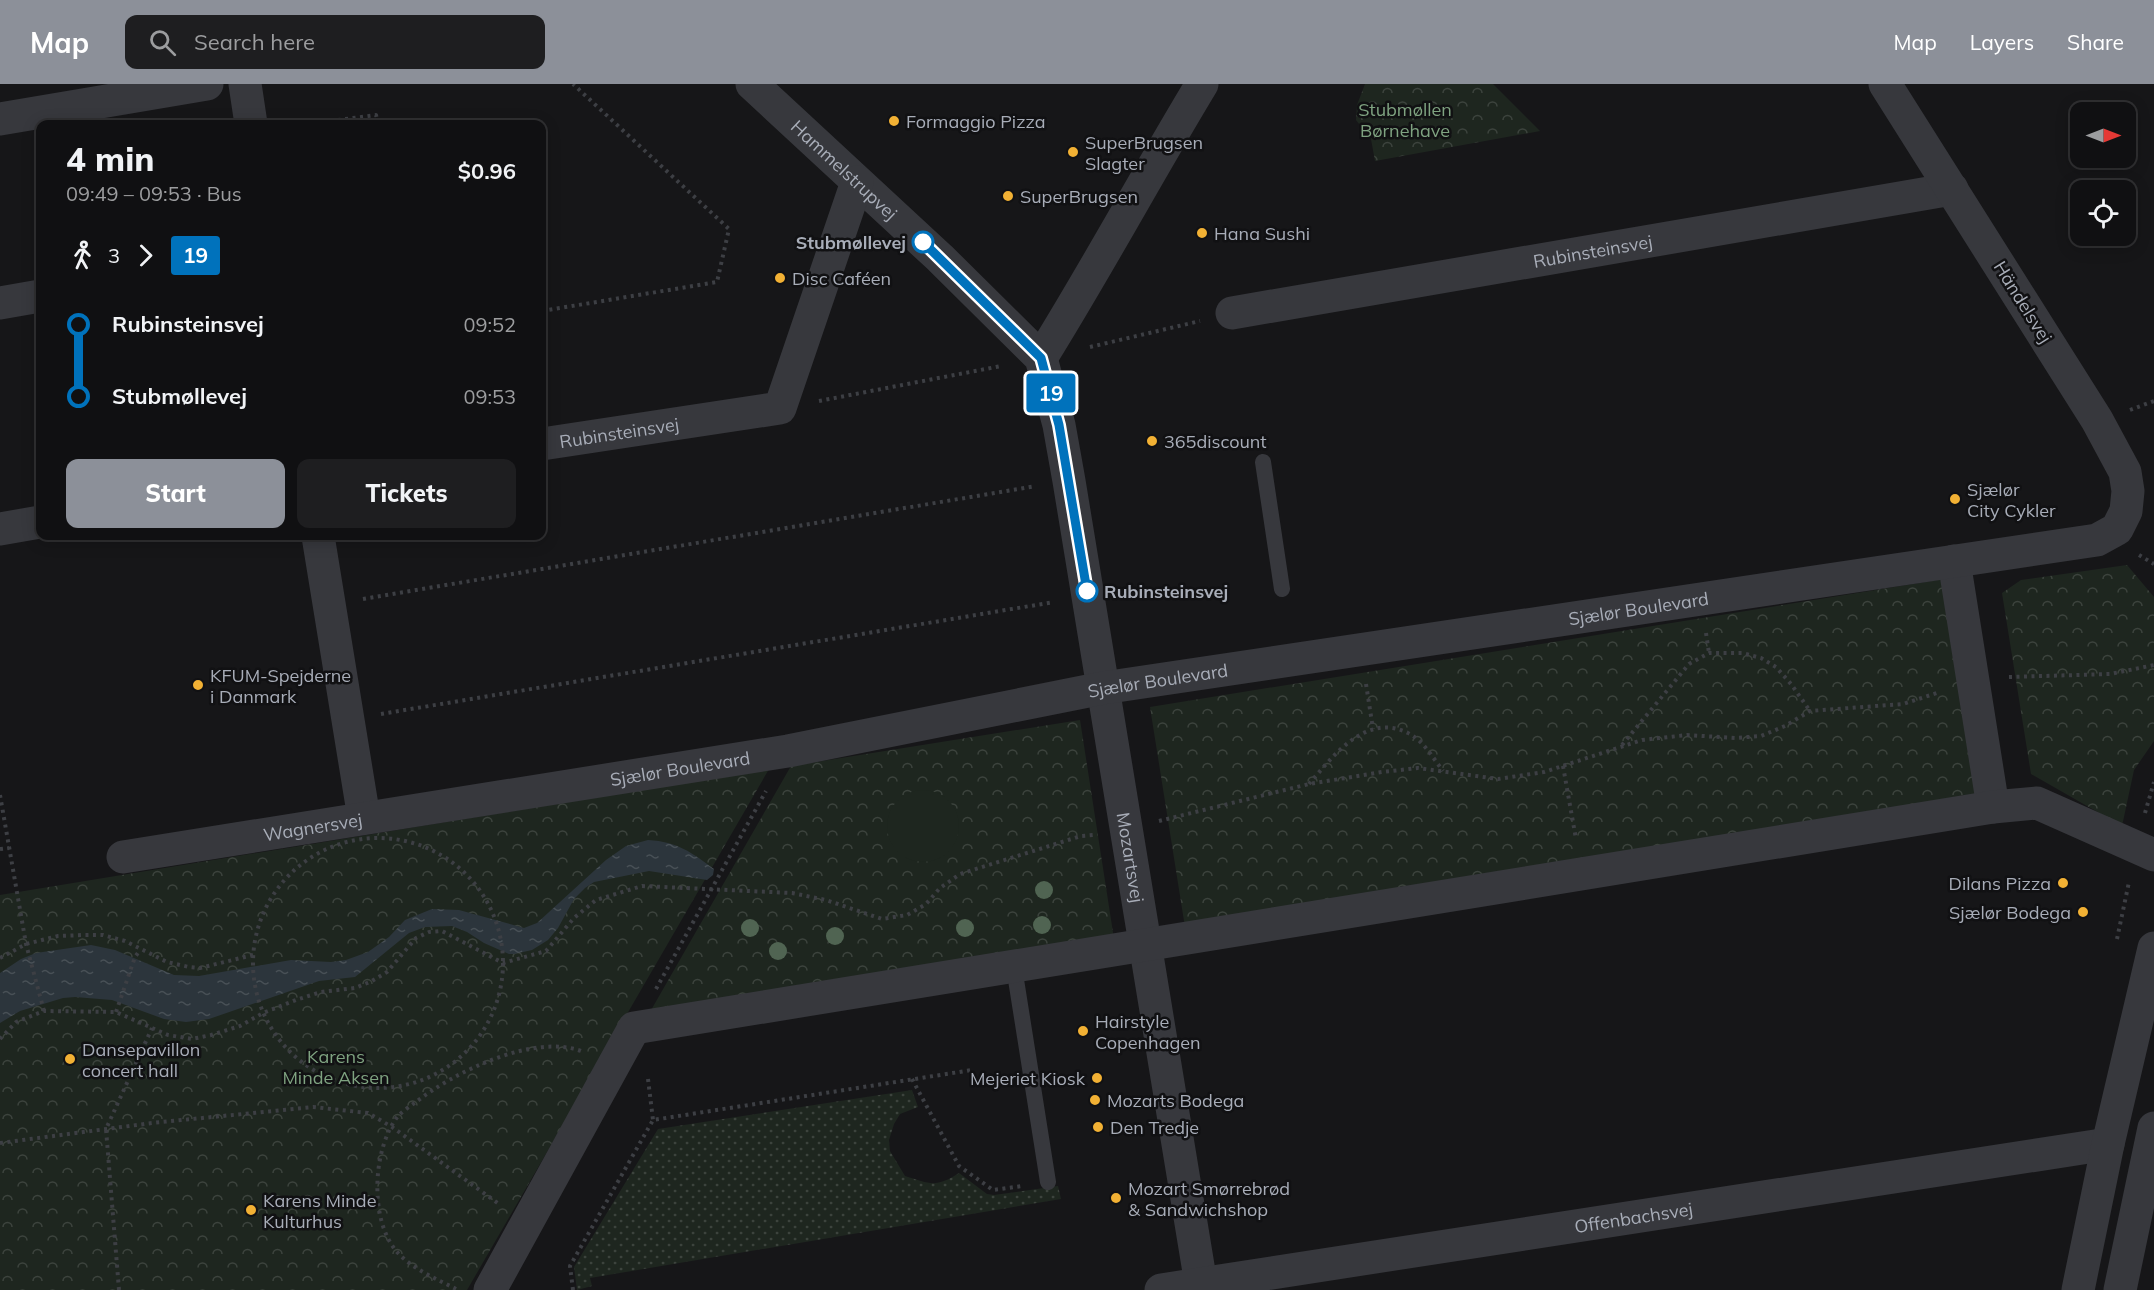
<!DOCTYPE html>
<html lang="en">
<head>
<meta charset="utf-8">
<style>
  :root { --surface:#101012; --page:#1e1e20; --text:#f1f3f6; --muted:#9c9d9f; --line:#303032; --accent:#8c9099 }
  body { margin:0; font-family:Mulish,sans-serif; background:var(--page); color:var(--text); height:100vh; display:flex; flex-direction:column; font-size:22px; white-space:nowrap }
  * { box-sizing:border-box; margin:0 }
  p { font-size:20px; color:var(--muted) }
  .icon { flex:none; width:33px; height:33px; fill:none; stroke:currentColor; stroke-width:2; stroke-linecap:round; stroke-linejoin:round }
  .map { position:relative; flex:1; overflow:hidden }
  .panel { position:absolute; left:36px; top:36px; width:510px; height:420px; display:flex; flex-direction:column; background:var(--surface); border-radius:12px; box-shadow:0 3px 15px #0003,0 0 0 2px var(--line) }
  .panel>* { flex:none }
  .badge { padding:0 12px; border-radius:4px; font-size:21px; line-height:39px }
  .needle { width:39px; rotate:90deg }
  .controls { position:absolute; left:2070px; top:18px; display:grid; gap:12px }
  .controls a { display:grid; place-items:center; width:66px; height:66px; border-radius:12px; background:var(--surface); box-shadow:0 3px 15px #0003,0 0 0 2px var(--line); font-size:30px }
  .map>.badge { position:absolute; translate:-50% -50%; box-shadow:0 0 0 3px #fff }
  .legs { display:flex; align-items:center; gap:9px; height:66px; padding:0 30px; font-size:20px }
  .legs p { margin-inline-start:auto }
  .headline { display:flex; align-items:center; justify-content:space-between; height:102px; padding:0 30px }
  h1 { font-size:33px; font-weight:800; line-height:45px }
  .action { display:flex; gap:12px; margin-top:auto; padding:12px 30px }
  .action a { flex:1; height:69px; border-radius:12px; background:var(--accent); color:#fff; font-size:24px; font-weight:800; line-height:69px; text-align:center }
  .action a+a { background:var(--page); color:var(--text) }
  ul { padding:0 30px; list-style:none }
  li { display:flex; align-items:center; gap:21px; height:72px; font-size:22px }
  li i { display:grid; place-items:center; width:9px; height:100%; margin:0 8px; background:currentColor }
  li i::after { content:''; width:15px; height:15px; margin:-8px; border:4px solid; border-radius:50%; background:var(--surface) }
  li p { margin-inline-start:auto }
  li:first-child i { background:linear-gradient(#0000 50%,currentColor 0) }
  li:last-child i { background:linear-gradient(currentColor 50%,#0000 0) }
  header { display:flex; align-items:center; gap:36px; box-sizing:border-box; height:84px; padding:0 30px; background:var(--accent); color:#fff }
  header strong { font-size:28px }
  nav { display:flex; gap:33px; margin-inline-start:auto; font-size:21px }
  .search { width:420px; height:54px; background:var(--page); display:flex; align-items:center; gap:15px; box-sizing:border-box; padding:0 21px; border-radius:12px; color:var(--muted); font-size:22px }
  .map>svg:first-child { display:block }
</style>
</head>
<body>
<header>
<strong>Map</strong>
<div class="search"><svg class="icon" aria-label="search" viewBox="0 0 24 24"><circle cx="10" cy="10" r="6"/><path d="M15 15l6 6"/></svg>Search here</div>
<nav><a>Map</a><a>Layers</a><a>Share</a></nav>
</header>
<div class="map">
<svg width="2154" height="1206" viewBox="0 0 2154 1206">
  <defs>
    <pattern id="grass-dots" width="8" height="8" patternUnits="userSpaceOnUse" patternTransform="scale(1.5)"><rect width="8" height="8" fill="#1e261f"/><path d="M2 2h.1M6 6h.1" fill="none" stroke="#3c433d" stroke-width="1.8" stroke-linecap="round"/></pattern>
    <pattern id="forest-crowns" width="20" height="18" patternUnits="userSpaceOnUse" patternTransform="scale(1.5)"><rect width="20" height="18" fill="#1e261f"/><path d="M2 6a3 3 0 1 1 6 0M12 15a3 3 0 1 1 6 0" fill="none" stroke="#3c433d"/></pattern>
    <pattern id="water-ripples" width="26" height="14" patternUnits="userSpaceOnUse" patternTransform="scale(1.5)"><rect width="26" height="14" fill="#2c353c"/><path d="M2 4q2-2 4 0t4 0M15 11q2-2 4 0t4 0" fill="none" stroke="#485056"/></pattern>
  </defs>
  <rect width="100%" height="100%" fill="#161618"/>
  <path fill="url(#grass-dots)" d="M912,1006L918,1023L900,1030L894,1040L889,1056L890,1067L905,1092C930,1100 936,1104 959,1089L987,1110L994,1111L1058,1102L1061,1115L590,1194L592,1202L577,1206L574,1183L658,1045Z"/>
  <g fill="url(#forest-crowns)">
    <path d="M1365,0H1493L1540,47L1375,77L1371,55L1356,36L1357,21Z"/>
    <path d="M2127,481L2154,513V657L2134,686L2122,742L2031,690L2002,509L2021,496Z"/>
    <path d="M1944,495L1981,711L1185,843L1150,623Z"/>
    <path d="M1080,636L1114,855L650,928L791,682Z"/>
    <path d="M769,685L467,1206H0V811Z"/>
  </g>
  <circle fill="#1e261f" cx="923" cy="742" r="36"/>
  <path fill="url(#water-ripples)" d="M648,756C678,758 691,768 714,785L713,791L707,796L649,787L594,798L585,804L574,815L558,844L548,856L532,866L514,870H509L484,859L467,848L452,842L425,843L409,849L355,893L319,897L209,935L186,938L164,935L112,916L75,913L63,914L20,927L0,939V889L21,875L36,869L91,861L115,866L174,891L199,892L291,876L331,878L346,876L368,868L389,853L405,836L432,825L459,826L524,844L537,839L606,776L626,762Z"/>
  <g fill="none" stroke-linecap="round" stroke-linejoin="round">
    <g stroke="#3d3f44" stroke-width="4" stroke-dasharray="3 4.5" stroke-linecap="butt">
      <path d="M308,40L376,31L378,40"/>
      <path d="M542,227L717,198L729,145L573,0"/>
      <path d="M1090,263L1200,237"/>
      <path d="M819,317L1001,282"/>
      <path d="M2130,326L2154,317"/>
      <path d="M2139,471L2154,480"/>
      <path d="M363,515L1036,402"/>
      <path d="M1706,549L1709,569"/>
      <path d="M2009,593L2110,590L2154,581"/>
      <path d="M1366,600L1373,645"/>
      <path d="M381,630L1054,518"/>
      <path d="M1622,661L1689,580L1709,569H1742L1761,574L1776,583L1791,600L1810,627"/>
      <path d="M1563,682L1576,755"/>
      <path d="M1309,700C1333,672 1366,628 1408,649C1423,656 1433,674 1443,687"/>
      <path d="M0,711L26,860L44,927"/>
      <path d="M2145,729L2154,698"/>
      <path d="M1159,737L1309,700L1382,688L1418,684L1498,695L1544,688L1642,656L1687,651L1735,654L1761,652L1785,642L1810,627L1903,620L1940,608"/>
      <path d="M0,765L9,764"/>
      <path d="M2117,855L2129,798"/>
      <path d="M0,874L26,860L58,852L83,851H103L125,857L167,878L189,883L200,884L253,871"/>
      <path d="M656,905L766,707"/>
      <path d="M116,928L135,873L140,866"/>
      <path d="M0,955L16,938L44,927L116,928L168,951L192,955L211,951L240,942L263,929L296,916L321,908L355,904L372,897L387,888L416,854L429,848L442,847L503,879L546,867L574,834L596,816L642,802L792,809L826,816L882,835L907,831L926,820L940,804L960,790L1081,752L1093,751"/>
      <path d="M648,995L653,1036"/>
      <path d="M912,995L959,1082L993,1106L1022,1102"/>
      <path d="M0,1059L152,1039L313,1023L368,1029L392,1043L499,1120"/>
      <path d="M456,1205C437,1195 414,1186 398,1169C369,1138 372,1065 398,1032C403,1027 410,1022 416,1018C453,989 533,949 581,967"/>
      <path d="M119,1206L106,1045L152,944"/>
      <path d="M573,1206L570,1182L653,1036L972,986"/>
    </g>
    <g stroke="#37383d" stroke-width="16">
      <path d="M1263,378L1282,505"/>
      <path d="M1014,883L1048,1098"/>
    </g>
    <g stroke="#37383d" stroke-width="33">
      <path d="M245,0L251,40"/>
      <path id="s1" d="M752,0L940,174L1041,274L1059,341L1069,397L1202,1206"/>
      <path d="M0,35L207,0"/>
      <path d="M0,219L40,212"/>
      <path id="s2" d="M1232,229L1952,105"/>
      <path d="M1041,274C1097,184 1147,91 1202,0"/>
      <path id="s3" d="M542,360L780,324L857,98"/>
      <path d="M0,445L40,438"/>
      <path d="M318,452L364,734"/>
      <path d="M1954,477L1993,723"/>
      <path id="s4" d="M123,773L788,667L1103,604L2097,456L2117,445L2126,427L2128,407L2125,388L2097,336L1885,0"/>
      <path d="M490,1206L634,944L1993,723L2037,719L2154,771"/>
      <path id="s5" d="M1161,1206L2108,1060"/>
    </g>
    <g stroke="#37383d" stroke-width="33">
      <path d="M2078,1206L2108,1060L2154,864"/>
      <path d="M2120,1206L2154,1044"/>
    </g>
    <circle stroke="#3d3f44" stroke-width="4" stroke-dasharray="3 4.5" stroke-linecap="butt" cx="378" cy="879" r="125"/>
  </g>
  <g fill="#506452">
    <circle cx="1044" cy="806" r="9"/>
    <circle cx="1042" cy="841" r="9"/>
    <circle cx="750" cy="844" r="9"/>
    <circle cx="965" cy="844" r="9"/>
    <circle cx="835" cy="852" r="9"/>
    <circle cx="778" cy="867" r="9"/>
  </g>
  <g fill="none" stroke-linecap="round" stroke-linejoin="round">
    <g stroke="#fff" stroke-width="14">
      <path id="line-1" d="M923,158L1041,274L1059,341L1087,507"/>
    </g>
    <use href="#line-1" stroke="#0072bc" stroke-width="9"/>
  </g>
  <g fill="#f2b134" stroke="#111113" stroke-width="2">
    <circle cx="894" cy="37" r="6"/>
    <circle cx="1073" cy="68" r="6"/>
    <circle cx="1008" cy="112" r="6"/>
    <circle cx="1202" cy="149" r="6"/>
    <circle cx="780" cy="194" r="6"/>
    <circle cx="1152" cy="357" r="6"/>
    <circle cx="1955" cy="415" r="6"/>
    <circle cx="198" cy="601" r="6"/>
    <circle cx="2063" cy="799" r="6"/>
    <circle cx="2083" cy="828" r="6"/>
    <circle cx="1083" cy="947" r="6"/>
    <circle cx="70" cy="975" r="6"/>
    <circle cx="1097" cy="994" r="6"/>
    <circle cx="1095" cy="1016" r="6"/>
    <circle cx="1098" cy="1043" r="6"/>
    <circle cx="1116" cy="1114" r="6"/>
    <circle cx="251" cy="1126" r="6"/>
  </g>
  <g fill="#fff" stroke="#0072bc" stroke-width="3">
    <circle cx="923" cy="158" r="10"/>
    <circle cx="1087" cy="507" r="10"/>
  </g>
  <g text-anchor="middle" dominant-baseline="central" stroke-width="5" stroke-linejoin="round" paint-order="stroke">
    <g font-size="18" fill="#7fa381" stroke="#111113">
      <text x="1405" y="25">Stubmøllen<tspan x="1405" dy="21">Børnehave</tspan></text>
      <text x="336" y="972">Karens<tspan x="336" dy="21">Minde Aksen</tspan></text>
    </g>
    <g font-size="18" fill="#a8adb8" stroke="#111113" text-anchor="start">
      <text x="906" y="37">Formaggio Pizza</text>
      <text x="1085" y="58">SuperBrugsen<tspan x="1085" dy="21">Slagter</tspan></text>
      <text x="1020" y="112">SuperBrugsen</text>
      <text x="1214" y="149">Hana Sushi</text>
      <text x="792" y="194">Disc Caféen</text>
      <text x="1164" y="357">365discount</text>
      <text x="1967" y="405">Sjælør<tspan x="1967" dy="21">City Cykler</tspan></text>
      <text x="210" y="591">KFUM-Spejderne<tspan x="210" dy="21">i Danmark</tspan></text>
      <text x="2051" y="799" text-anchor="end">Dilans Pizza</text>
      <text x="2071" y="828" text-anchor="end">Sjælør Bodega</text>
      <text x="1095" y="937">Hairstyle<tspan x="1095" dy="21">Copenhagen</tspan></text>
      <text x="82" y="965">Dansepavillon<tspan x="82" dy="21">concert hall</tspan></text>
      <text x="1085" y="994" text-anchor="end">Mejeriet Kiosk</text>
      <text x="1107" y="1016">Mozarts Bodega</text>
      <text x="1110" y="1043">Den Tredje</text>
      <text x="1128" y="1104">Mozart Smørrebrød<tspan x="1128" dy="21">&amp; Sandwichshop</tspan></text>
      <text x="263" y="1116">Karens Minde<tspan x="263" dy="21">Kulturhus</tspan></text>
    </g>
    <g font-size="18" fill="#a8adb8" stroke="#111113">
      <text stroke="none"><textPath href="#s1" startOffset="126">Hammelstrupvej</textPath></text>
      <text stroke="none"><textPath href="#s2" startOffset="366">Rubinsteinsvej</textPath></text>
      <text transform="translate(2023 218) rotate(58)">Händelsvej</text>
      <text stroke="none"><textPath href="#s3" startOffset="78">Rubinsteinsvej</textPath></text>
      <text stroke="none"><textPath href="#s4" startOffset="1536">Sjælør Boulevard</textPath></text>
      <text stroke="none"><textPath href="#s4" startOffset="1050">Sjælør Boulevard</textPath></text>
      <text stroke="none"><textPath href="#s4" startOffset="564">Sjælør Boulevard</textPath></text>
      <text stroke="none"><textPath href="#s4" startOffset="192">Wagnersvej</textPath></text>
      <text stroke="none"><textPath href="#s1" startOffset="906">Mozartsvej</textPath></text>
      <text stroke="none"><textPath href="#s5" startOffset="478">Offenbachsvej</textPath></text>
    </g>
    <g font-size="18" font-weight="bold" fill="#a8adb8" stroke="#111113" text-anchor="end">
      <text x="906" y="158">Stubmøllevej</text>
      <text x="1104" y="507" text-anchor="start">Rubinsteinsvej</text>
    </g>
  </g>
</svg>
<div class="controls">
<a><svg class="needle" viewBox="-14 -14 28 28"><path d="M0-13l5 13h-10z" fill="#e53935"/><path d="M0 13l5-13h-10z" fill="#9c9d9f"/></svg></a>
<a><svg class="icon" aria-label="locate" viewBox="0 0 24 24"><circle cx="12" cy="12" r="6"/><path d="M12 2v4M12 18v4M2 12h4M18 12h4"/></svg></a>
</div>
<b class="badge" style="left:1051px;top:309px;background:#0072bc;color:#fff">19</b>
<section class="panel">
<div class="headline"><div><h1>4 min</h1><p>09:49 – 09:53 · Bus</p></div><b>$0.96</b></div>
<div class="legs"><svg class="icon" aria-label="walk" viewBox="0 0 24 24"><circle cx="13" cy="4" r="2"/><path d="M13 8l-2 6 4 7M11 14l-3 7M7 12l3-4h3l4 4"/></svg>3<svg class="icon" aria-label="forward" viewBox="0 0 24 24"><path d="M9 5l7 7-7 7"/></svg><b class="badge" style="background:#0072bc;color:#fff">19</b></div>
<ul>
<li><i style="color:#0072bc"></i><b>Rubinsteinsvej</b><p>09:52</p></li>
<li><i style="color:#0072bc"></i><b>Stubmøllevej</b><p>09:53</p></li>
</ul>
<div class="action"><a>Start</a><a>Tickets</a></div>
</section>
</div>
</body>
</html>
